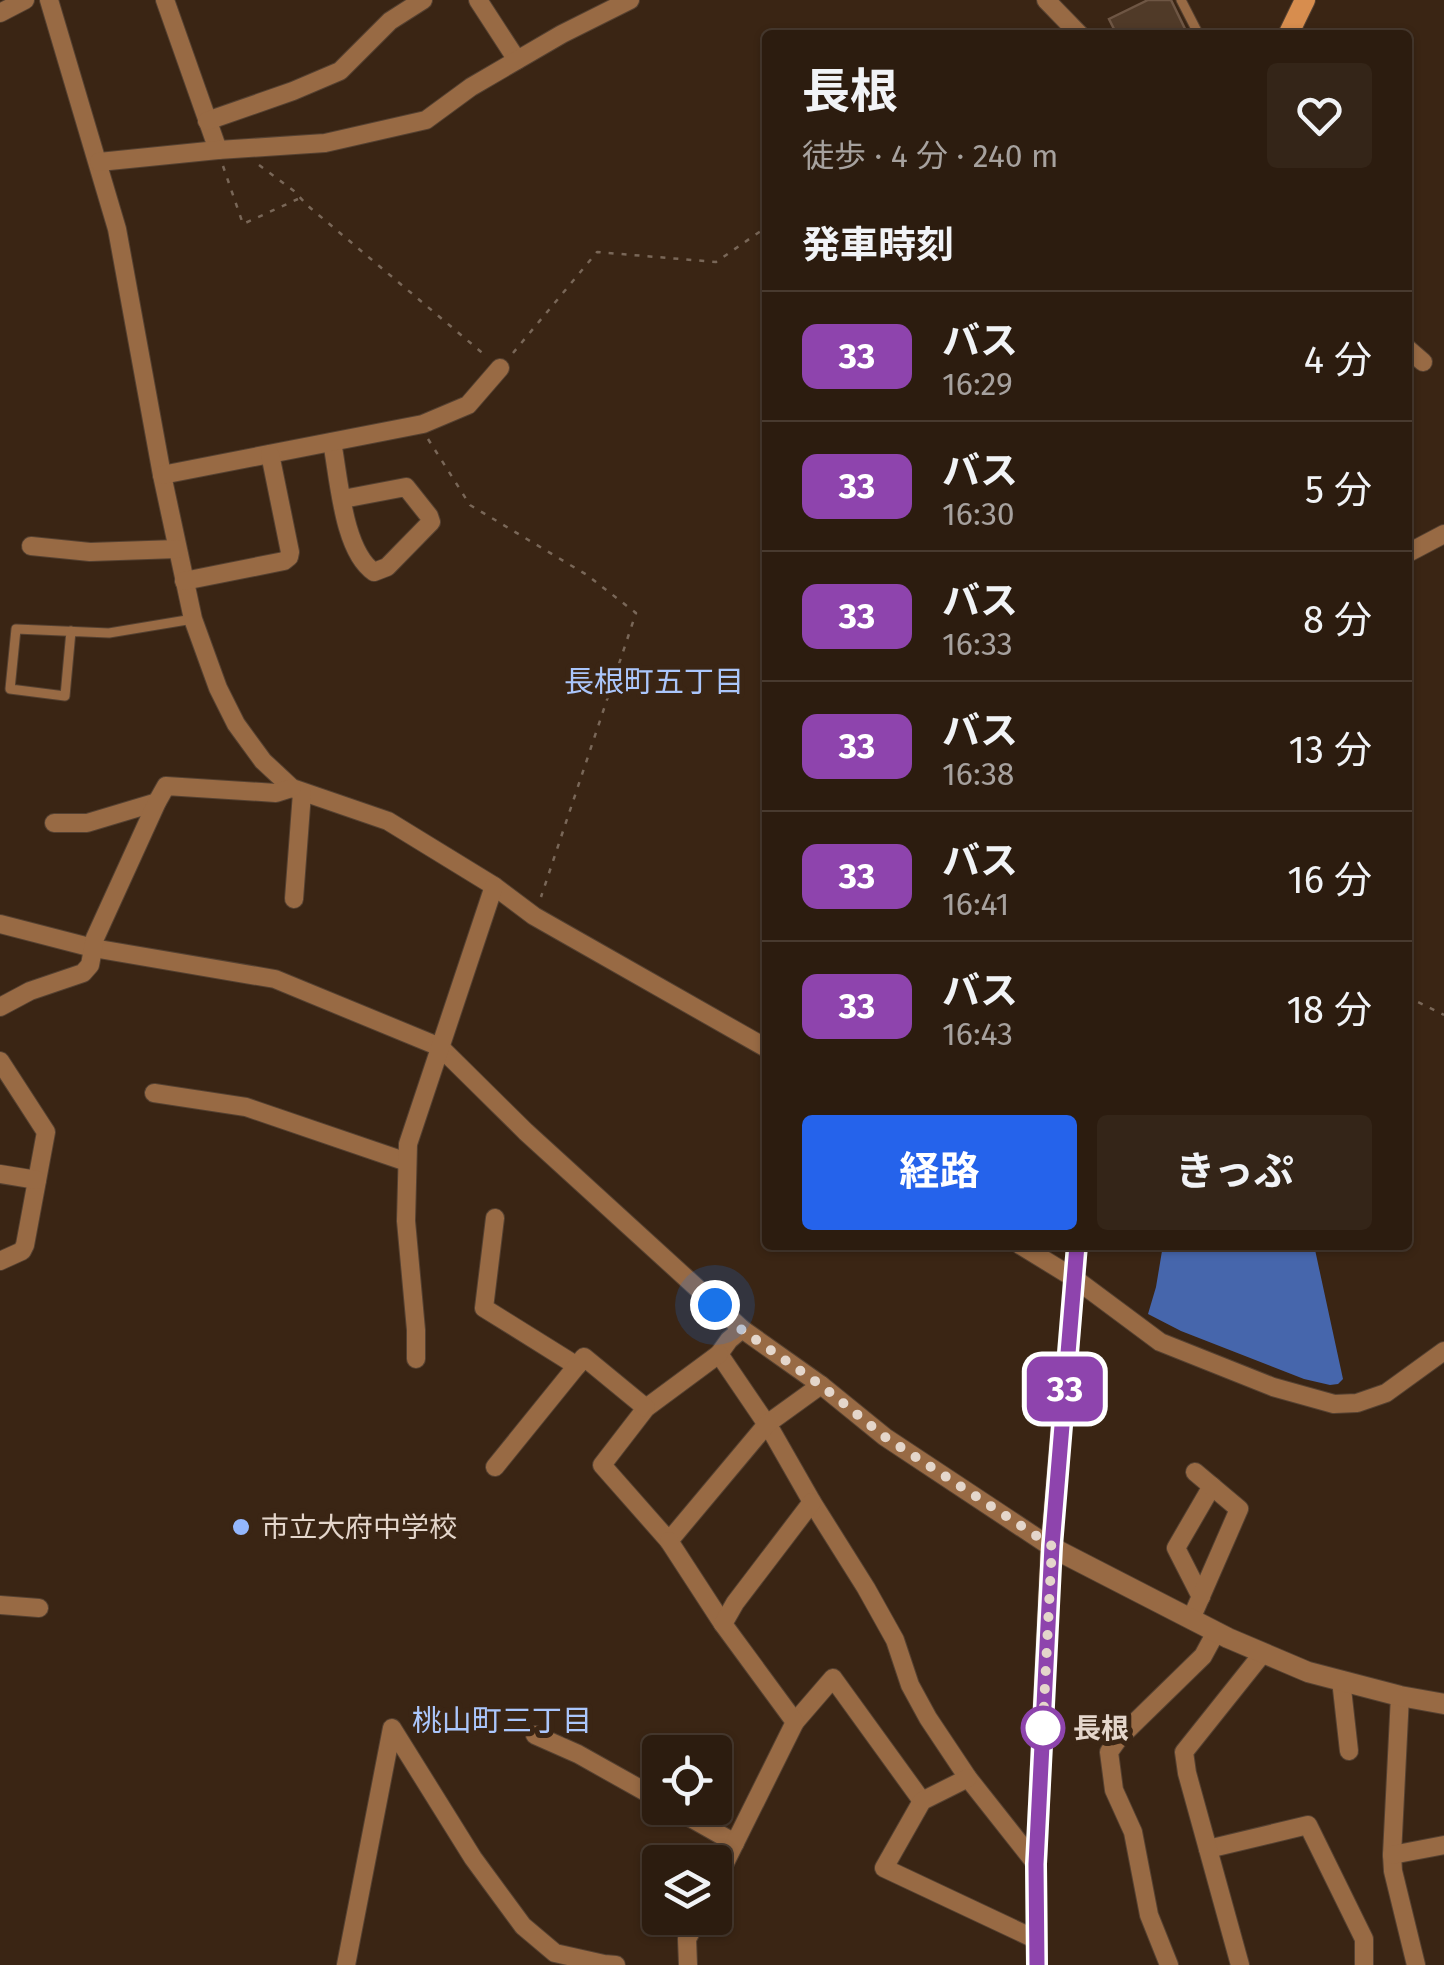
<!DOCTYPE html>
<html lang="ja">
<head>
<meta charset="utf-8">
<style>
  :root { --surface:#2c1c0f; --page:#342518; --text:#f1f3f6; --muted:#a6a19e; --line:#483a2f; --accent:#2563eb }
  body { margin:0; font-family:"Fira Sans","Noto Sans JP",sans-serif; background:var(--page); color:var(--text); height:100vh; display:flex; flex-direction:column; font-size:38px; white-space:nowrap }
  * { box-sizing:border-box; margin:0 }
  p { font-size:32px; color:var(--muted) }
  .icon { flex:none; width:55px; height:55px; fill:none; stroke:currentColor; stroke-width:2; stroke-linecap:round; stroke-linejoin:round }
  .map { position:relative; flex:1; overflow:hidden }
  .sheet { position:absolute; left:762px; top:30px; width:650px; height:1220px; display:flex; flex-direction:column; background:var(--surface); border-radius:10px; box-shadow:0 2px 8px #0004,0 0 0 2px var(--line) }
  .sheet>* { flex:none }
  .badge { padding:0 20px; border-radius:15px; font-size:35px; line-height:65px }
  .buttons { position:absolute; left:642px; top:1735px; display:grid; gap:20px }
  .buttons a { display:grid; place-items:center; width:90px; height:90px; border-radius:10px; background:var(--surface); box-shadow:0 2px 8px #0004,0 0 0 2px var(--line); font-size:50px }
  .you { position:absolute; width:50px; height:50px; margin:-25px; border:8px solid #fff; border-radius:50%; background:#1a73e8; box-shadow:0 0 0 15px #1a73e833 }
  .map>.badge { position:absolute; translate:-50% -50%; box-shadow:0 0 0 5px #fff }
  h2 { padding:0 40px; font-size:38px; line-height:90px }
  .round { display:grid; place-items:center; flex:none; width:105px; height:105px; border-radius:10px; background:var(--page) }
  .headline { display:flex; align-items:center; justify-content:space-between; height:170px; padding:0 40px }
  h1 { font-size:48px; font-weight:700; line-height:75px }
  .button { display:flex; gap:20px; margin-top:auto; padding:20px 40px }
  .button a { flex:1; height:115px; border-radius:10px; background:var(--accent); color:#fff; font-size:40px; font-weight:700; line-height:115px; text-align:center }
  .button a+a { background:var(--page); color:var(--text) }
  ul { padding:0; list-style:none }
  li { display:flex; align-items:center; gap:30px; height:130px; padding:0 40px; border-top:2px solid var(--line) }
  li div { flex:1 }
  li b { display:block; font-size:38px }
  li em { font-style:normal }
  li .badge { min-width:110px; font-weight:700; text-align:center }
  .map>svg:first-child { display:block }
</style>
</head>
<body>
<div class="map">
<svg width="1444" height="1965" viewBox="0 0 1444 1965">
  <rect width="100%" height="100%" fill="#3a2514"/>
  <path fill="#4666ac" d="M1163,1245H1314L1343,1379L1338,1384L1330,1385L1304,1379L1181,1331L1148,1314L1156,1287Z"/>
  <path fill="#503a28" stroke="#6e5644" stroke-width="2.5" d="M1148,0H1171L1188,35H1117L1109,19Z"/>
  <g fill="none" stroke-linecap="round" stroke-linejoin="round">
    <g stroke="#554131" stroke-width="11">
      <g id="service">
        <path d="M1181,0L1199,35"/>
        <path d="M71,631L65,696L10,689L16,629L109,633L193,619"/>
      </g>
    </g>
    <g stroke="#554131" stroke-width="20">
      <g id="minor">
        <path d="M49,0L117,229L162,475L193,619L218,688L236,724L263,761L292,788L388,821L494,886L534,916L768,1049"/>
        <path d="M165,0L218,150"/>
        <path d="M478,0L517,60"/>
        <path d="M1046,0L1080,35"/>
        <path d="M0,13L25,0"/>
        <path d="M207,121L293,91L340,71L390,21L423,0"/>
        <path d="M99,162L218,150L325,143L426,120L471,87L562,34L630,0"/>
        <path d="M1408,349L1423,362"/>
        <path d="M332,442C339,478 343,551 374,572L387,567L431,522L429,516L406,487L343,499"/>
        <path d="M162,475L423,424L468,405L500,368"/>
        <path d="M31,546L90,552L177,549"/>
        <path d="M1408,553L1444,534"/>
        <path d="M184,581L284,561L289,557L290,552L270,454"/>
        <path d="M54,823H87L157,802"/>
        <path d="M294,899L302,793"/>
        <path d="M0,924L93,948L275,979L440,1047L526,1132L742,1329L821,1385L885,1437L1051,1547"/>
        <path d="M0,1007L30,991L83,973L90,965L95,938L157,802L166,786L276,793L292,788"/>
        <path d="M0,1061L46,1132L25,1245L22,1251L0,1261"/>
        <path d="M154,1093L246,1107L407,1162"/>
        <path d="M0,1174L37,1180"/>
        <path d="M495,1218L484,1308L577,1366"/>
        <path d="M1020,1245L1074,1278L1160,1342L1273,1387L1334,1404L1357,1403L1386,1393L1444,1351"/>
        <path d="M742,1329L729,1340L719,1354L772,1432L812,1502L866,1588L895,1640L910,1685L928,1718L968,1778L1036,1864"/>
        <path d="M719,1354L646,1408L602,1465L669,1541L767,1424L821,1385"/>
        <path d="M416,1359V1330L406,1221L408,1144L494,886"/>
        <path d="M495,1467L584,1357L646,1408"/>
        <path d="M669,1541L723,1624"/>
        <path d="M1201,1597L1176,1548L1212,1486"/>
        <path d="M0,1605L39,1608"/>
        <path d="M1191,1619L1239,1509L1195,1472"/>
        <path d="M1341,1680L1349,1751"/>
        <path d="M1400,1696L1392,1855L1393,1871L1416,1965"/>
        <path d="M795,1722L833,1678L922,1801"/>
        <path d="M535,1735L578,1754L660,1800"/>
        <path d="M968,1778L922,1801L884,1868L1037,1940"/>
        <path d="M673,1808L735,1843"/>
        <path d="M1208,1849L1308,1825L1364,1939V1965"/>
        <path d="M1392,1855L1444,1845"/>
        <path d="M715,1883L795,1722L723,1624L735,1603L812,1502"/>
        <path d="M346,1965L392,1728L473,1858L523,1926L555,1953L604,1964L616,1965"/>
        <path d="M688,1965L687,1939L698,1918"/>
        <path d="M1169,1965L1149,1915L1133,1832L1114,1790L1109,1752L1119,1738L1203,1656L1216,1632"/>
        <path d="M1240,1965L1187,1773L1184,1752L1263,1653"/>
      </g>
    </g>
    <g stroke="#554131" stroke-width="22">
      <path id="tertiary" d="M1051,1547L1228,1638L1308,1672L1400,1696L1444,1704"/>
    </g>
    <g stroke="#554131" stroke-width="22">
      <g id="secondary">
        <path d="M1288,35L1305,0"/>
        <path d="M1037,1965L1036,1864L1051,1547L1077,1245"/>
      </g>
    </g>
    <g stroke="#796758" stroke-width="2.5" stroke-dasharray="5 8" stroke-linecap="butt">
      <path d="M259,165L294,191L308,206L486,356"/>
      <path d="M223,166L243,224L298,199"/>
      <path d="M513,353L597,252L716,262L768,226"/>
      <path d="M428,439L470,505L587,575L636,613L541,897"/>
      <path d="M1408,994L1418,1002L1444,1015"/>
    </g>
    <use href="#service" stroke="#986a44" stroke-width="9"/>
    <use href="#minor" stroke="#986a44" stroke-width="18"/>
    <use href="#tertiary" stroke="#986a44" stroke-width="20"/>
    <use href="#secondary" stroke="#d78d4e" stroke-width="20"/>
  </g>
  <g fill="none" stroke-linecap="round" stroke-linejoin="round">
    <g stroke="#fff" stroke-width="22">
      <path id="line" d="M1037,1965L1036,1864L1052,1546L1077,1245"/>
    </g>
    <use href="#line" stroke="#8e44ad" stroke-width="15"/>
    <path stroke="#e4d6cb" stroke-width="10" stroke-dasharray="0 18" d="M715,1305L742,1330L822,1386L885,1437L1052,1546L1042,1745L1043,1728"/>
  </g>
  <circle fill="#94b7fd" stroke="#3a2514" stroke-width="4" cx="241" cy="1527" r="10"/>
  <circle fill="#fff" stroke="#8e44ad" stroke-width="5" cx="1043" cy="1728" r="20"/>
  <g text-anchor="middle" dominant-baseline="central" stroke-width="10" stroke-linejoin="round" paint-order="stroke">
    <g font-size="28" fill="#e4d6cb" stroke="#3a2514" text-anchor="start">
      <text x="261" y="1527">市立大府中学校</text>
    </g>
    <g font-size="28" font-weight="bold" fill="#e4d6cb" stroke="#3a2514" text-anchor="start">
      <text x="1073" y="1728">長根</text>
    </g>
    <g font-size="30" fill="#abc6fb" stroke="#3a2514">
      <text x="654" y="682">長根町五丁目</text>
      <text x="502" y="1721">桃山町三丁目</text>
    </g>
  </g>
</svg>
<div class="buttons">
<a><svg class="icon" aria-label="locate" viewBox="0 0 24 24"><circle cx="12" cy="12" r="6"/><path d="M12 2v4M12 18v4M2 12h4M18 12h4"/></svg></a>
<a><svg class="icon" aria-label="layers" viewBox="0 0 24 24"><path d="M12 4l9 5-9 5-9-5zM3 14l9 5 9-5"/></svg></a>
</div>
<div class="you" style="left:715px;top:1305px"></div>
<b class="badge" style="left:1065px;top:1389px;background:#8e44ad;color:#fff">33</b>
<section class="sheet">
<div class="headline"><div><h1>長根</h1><p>徒歩 · 4 分 · 240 m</p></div><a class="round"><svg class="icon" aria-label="heart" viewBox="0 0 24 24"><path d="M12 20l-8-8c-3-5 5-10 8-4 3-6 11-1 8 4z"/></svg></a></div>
<h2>発車時刻</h2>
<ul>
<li><span class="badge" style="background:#8e44ad;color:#fff">33</span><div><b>バス</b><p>16:29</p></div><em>4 分</em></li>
<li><span class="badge" style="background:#8e44ad;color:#fff">33</span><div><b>バス</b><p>16:30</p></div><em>5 分</em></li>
<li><span class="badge" style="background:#8e44ad;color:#fff">33</span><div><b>バス</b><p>16:33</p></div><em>8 分</em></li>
<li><span class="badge" style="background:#8e44ad;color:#fff">33</span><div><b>バス</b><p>16:38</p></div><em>13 分</em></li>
<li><span class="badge" style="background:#8e44ad;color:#fff">33</span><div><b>バス</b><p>16:41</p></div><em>16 分</em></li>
<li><span class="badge" style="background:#8e44ad;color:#fff">33</span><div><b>バス</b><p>16:43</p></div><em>18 分</em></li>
</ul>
<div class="button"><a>経路</a><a>きっぷ</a></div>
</section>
</div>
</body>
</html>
